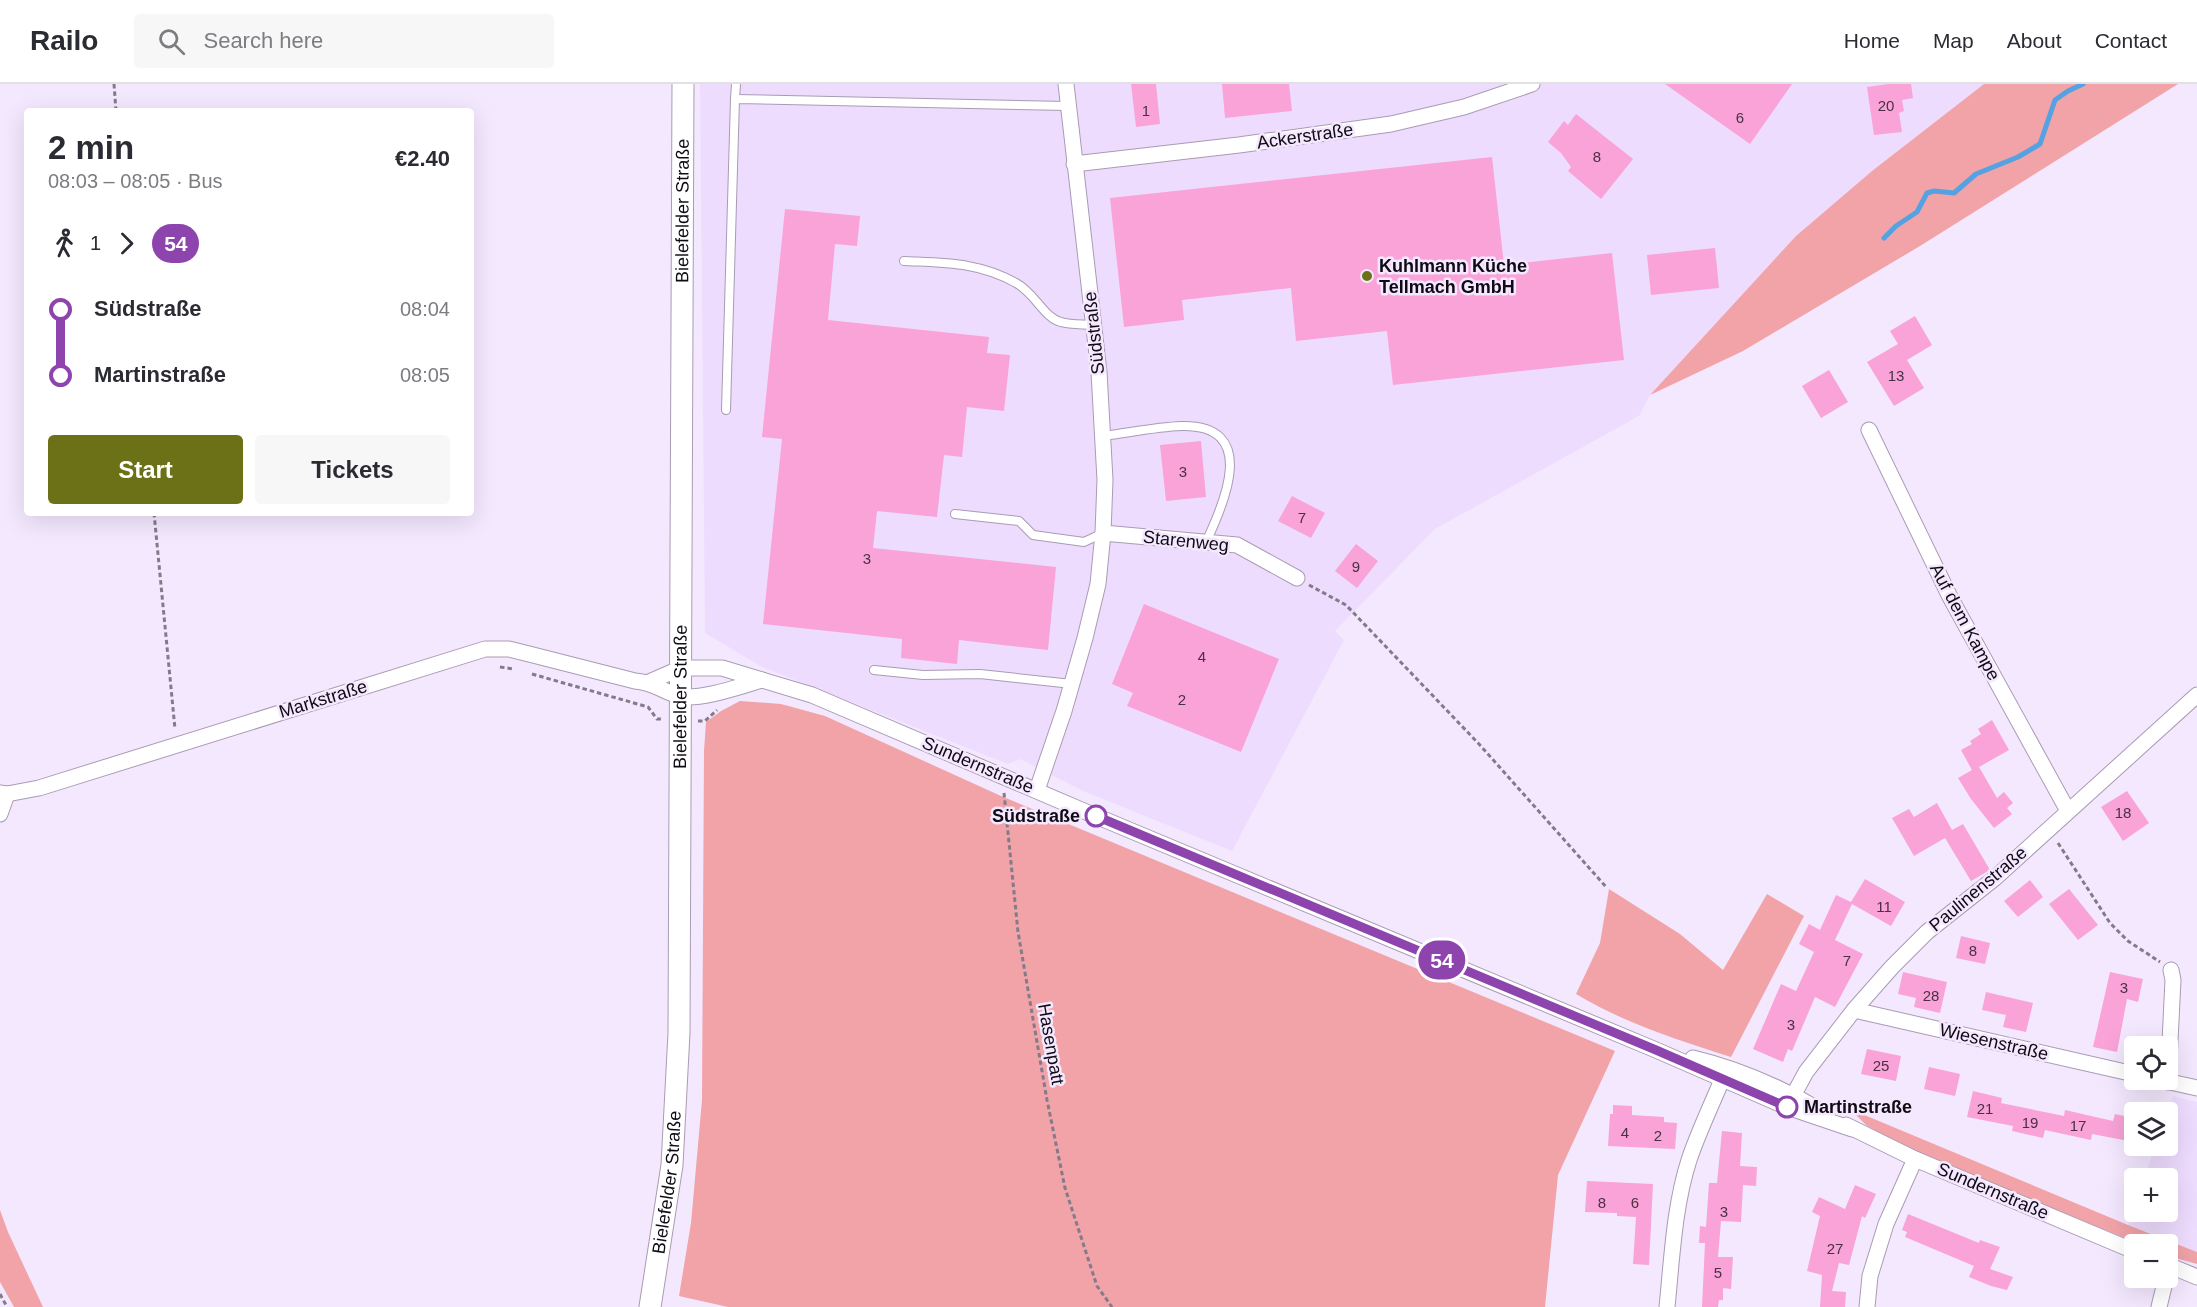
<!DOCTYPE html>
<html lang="en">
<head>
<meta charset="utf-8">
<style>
  :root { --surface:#fff; --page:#f7f7f7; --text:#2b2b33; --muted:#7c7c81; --line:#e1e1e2; --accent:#6c7118 }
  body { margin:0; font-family:Helvetica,sans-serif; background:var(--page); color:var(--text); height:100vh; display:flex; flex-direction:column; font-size:22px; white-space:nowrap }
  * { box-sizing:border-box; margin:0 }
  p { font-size:20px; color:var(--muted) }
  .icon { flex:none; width:33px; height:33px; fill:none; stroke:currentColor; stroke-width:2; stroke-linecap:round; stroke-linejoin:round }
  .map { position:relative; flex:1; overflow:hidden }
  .sheet { position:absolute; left:24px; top:24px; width:450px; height:408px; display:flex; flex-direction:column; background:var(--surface); border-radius:6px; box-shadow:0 6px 24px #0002 }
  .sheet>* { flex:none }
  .badge { padding:0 12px; border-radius:20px; font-size:21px; line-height:39px }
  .controls { position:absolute; left:2124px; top:952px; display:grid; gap:12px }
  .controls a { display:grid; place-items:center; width:54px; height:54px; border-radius:6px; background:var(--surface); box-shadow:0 6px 24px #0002; font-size:30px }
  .map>.badge { position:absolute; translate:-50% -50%; box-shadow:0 0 0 3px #fff }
  .legs { display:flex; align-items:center; gap:9px; height:66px; padding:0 24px; font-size:20px }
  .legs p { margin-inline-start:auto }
  .summary { display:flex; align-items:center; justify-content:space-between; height:102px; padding:0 24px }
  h1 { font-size:33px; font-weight:700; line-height:45px }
  .primary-button { display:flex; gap:12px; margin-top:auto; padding:12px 24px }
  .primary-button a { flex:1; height:69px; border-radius:6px; background:var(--accent); color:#fff; font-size:24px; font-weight:700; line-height:69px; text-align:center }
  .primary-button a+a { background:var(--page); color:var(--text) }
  ul { padding:0 24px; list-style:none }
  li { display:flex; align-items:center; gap:21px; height:66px; font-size:22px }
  li i { display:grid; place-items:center; width:9px; height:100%; margin:0 8px; background:currentColor }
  li i::after { content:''; width:15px; height:15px; margin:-8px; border:4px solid; border-radius:50%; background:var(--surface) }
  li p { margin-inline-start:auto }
  li:first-child i { background:linear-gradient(#0000 50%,currentColor 0) }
  li:last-child i { background:linear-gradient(currentColor 50%,#0000 0) }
  header { display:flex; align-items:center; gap:36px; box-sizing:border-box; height:84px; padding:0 30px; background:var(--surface); border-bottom:2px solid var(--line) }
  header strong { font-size:28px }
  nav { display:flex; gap:33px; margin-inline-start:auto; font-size:21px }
  .search { width:420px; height:54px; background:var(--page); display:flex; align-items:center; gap:15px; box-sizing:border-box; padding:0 21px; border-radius:6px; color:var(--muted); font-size:22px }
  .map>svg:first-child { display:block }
</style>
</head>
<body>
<header>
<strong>Railo</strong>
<div class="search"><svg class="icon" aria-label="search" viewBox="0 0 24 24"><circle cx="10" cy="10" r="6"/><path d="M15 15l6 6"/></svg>Search here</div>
<nav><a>Home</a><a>Map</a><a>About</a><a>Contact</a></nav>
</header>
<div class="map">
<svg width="2197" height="1223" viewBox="0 0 2197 1223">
  <rect width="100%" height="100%" fill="#f4e8fe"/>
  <g fill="#eedcfe">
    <path d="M700,0H1984L1872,87L1796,152L1650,311L1639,332L1435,445L1335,547L1344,556L1232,767L1083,707L1020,675L1008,680L762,583L705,549Z"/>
    <path d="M2173,1012L2197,1018V1168L2128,1141L2134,1122V1128H2168V1095H2144L2155,1062H2168L2167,1029Z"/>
  </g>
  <g fill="#f1a3a8">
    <path d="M1984,0H2178L1920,162L1743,267L1650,311L1796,152L1872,87Z"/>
    <path d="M740,617L781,620L825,632L1001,712L1615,967L1558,1091L1545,1223H728L679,1212L691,1139L702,1016L704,667L706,638L721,627Z"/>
    <path d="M1609,805L1680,850L1723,886L1767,810L1804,832L1731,973C1678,956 1624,939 1576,910L1600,859Z"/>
    <path d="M1850,1025L2128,1141L2197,1168V1180L2168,1172V1161H2142L1906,1064L1866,1041Z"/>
    <path d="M0,1126L8,1148L43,1223H14L0,1198Z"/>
  </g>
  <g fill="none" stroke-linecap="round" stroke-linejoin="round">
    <path stroke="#54a2e1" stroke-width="5" d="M1884,154L1896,142L1917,128L1927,109L1934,107L1954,109L1976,90L2018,73L2040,60L2055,16L2068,7L2083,0"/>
  </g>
  <g fill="#f9a3d8">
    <path d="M1131,0H1156L1160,40L1136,43Z"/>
    <path d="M1222,0H1289L1292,27L1225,34Z"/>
    <path d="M1665,0H1792L1750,60Z"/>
    <path d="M1888,0H1911L1913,14L1902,16L1904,27L1899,29L1902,48L1874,51L1867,3Z"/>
    <path d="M1576,30L1633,75L1601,115L1568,87L1571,83L1561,69L1548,58L1564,37L1568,41Z"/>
    <path d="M1492,73L1504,181L1612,169L1624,276L1393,301L1387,247L1296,257L1291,204L1182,216L1184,236L1124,243L1110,114Z"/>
    <path d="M785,125L860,132L857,162L835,160L828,236L989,253L987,269L1010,271L1004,327L967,323L962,373L944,371L937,433L877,427L873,464L1056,483L1048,566L959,556L957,580L901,574L902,555L763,540L782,355L762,353Z"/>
    <path d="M1715,164L1719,204L1651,211L1647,171Z"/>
    <path d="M1915,232L1932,261L1907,276L1924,304L1894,322L1867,278L1898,260L1890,247Z"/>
    <path d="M1829,286L1848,318L1821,334L1802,302Z"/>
    <path d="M1201,357L1206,413L1166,417L1160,361Z"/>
    <path d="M1292,412L1325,429L1311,454L1278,437Z"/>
    <path d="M1356,460L1378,477L1357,504L1335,487Z"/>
    <path d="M1144,520L1279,575L1241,668L1127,622L1133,609L1112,600Z"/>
    <path d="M1992,636L2009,666L1979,683L1997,714L2004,708L2013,719L2007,724L2012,730L1994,744L1971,715L1958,694L1972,686L1961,666L1972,660L1970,657L1981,650L1978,645Z"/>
    <path d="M2127,707L2149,739L2123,757L2101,723Z"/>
    <path d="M1937,719L1952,746L1963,740L1990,786L1971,797L1945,754L1914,772L1892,734L1909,725L1914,733Z"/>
    <path d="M1865,795L1905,818L1891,842L1852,820L1835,856L1863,870L1835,923L1815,913L1792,967L1788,965L1783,978L1753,965L1781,900L1796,907L1814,868L1799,860L1809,840L1820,846L1836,811L1851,818Z"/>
    <path d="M2030,796L2043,813L2018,833L2004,817Z"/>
    <path d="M2069,805L2098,841L2078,856L2049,820Z"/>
    <path d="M1961,852L1990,859L1985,880L1956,874Z"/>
    <path d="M1903,888L1947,898L1940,929L1914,923L1916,914L1898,910Z"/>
    <path d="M2110,888L2143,895L2138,918L2127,915L2117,968L2093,963Z"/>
    <path d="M1986,908L2033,919L2026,948L2003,943L2006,931L1982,926Z"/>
    <path d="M1867,965L1901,972L1896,997L1861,990Z"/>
    <path d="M1929,983L1960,990L1955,1012L1924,1005Z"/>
    <path d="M1973,1007L2002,1014L2001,1019L2064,1032L2065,1026L2113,1037L2115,1030L2134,1034V1058L2092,1050L2091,1056L2045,1046L2043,1054L2012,1047L2013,1042L1967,1033Z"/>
    <path d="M1613,1021L1632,1022V1031L1664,1033V1038L1677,1039L1675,1065L1608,1062L1610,1030H1613Z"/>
    <path d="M1722,1047L1742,1049L1740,1082L1757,1083L1756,1102L1743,1101L1741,1138L1721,1137L1718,1173H1733L1731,1205L1723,1204V1216H1719L1718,1223H1702L1705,1159H1699L1700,1142L1706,1143L1709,1099H1717Z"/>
    <path d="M1587,1097L1653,1100L1649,1181L1633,1180L1636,1133L1617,1132V1129L1585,1128Z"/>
    <path d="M1855,1101L1876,1110L1865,1134L1862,1132L1849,1181L1839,1179L1832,1207L1846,1208L1845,1223H1820L1822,1191L1807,1187L1820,1132L1812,1128L1819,1113L1845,1125Z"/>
    <path d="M1908,1130L1979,1159L1980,1156L2000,1163L1990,1185L2013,1193L2007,1206L1991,1202L1969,1193L1974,1182L1905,1153L1907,1148L1902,1146Z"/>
  </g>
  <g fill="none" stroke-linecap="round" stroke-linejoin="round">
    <g stroke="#a99bb4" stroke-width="10">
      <g id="service">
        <path d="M735,15L736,0"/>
        <path d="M904,177C945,179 979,178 1016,199C1035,209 1044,234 1061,238C1071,241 1083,240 1093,241"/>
        <path d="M726,326L735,15L1068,22"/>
        <path d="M1103,352C1128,349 1155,343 1181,342C1259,340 1225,418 1206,458"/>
        <path d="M955,430L1019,437L1033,451L1084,458L1103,449"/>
        <path d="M874,586L923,591L980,590L1072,600"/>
      </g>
    </g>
    <g stroke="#a99bb4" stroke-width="17">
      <g id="minor">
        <path d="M1074,80L1239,61L1391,40L1464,23L1532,0"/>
        <path d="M1869,346L1950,513L2068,727"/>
        <path d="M1103,449L1237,461L1297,494"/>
        <path d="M649,598L681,584H722L812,611L1079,725L1656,966L1787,1023L1852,1045"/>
        <path d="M1037,706L1064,627L1085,554L1098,500L1103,449L1105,396L1099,288L1066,0"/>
        <path d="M0,709L7,710L39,704L485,565H509L533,571L635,597C656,599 661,607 679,612C699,617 741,602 762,596"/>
        <path d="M0,730L7,710"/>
        <path d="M1854,926L2134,990"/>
        <path d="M1693,974C1739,985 1784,1005 1825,1029"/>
        <path d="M2161,996L2197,1004"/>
        <path d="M2168,998L2173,896L2171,886"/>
        <path d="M1787,1023L1806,988L1854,926L1892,883L1927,848L1995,794L2197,611"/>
        <path d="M1846,1041L1915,1075L2134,1167"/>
        <path d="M2168,1181L2197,1193"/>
        <path d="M1667,1223C1672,1174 1674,1123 1689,1076C1699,1046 1714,1016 1726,986"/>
        <path d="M1867,1223L1870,1192L1886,1140L1915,1075"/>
        <path d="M2159,1223L2166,1194"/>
      </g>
    </g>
    <g stroke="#a99bb4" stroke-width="23">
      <g id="secondary">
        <path id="s1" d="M650,1223L672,1081L679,949L683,0"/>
      </g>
    </g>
    <g stroke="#837b8a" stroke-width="3" stroke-dasharray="4.5 3" stroke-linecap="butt">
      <path d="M114,0L116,27"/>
      <path d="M154,429L175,645"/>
      <path d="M1309,501L1346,521L1479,660L1607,804"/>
      <path d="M500,583L514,585"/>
      <path d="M532,590L648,623L657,635H662"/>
      <path d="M698,637H705L717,626"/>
      <path d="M1004,709L1018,848L1047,1016L1065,1104L1097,1202L1112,1223"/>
      <path d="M2058,759L2110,839L2128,857L2160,878"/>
      <path d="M0,1210L7,1223"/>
    </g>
    <use href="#service" stroke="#fff" stroke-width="8"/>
    <use href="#minor" stroke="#fff" stroke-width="15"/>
    <use href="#secondary" stroke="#fff" stroke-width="21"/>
  </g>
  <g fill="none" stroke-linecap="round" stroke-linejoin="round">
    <g stroke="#fff" stroke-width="14">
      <path id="line-1" d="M1096,732L1656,966L1787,1023"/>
    </g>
    <use href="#line-1" stroke="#8e44ad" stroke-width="9"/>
  </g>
  <circle fill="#6c7118" stroke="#f4e8fe" stroke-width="2" cx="1367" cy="192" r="6"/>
  <g fill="#fff" stroke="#8e44ad" stroke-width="3">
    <circle cx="1096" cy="732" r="10"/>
    <circle cx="1787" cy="1023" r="10"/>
  </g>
  <g text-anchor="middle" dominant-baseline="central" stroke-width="5" stroke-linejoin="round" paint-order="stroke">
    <g font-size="15" fill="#4a3044">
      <text x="1886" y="21">20</text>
      <text x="1146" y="26">1</text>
      <text x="1740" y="33">6</text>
      <text x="1597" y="72">8</text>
      <text x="1896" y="291">13</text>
      <text x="1183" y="387">3</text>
      <text x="1302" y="433">7</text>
      <text x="867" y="474">3</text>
      <text x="1356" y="482">9</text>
      <text x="1202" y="572">4</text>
      <text x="1182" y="615">2</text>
      <text x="2123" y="728">18</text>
      <text x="1884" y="822">11</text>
      <text x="1973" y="866">8</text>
      <text x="1847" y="876">7</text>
      <text x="2124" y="903">3</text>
      <text x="1931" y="911">28</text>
      <text x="1791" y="940">3</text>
      <text x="1881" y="981">25</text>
      <text x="1985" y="1024">21</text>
      <text x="2030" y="1038">19</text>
      <text x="2078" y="1041">17</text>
      <text x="1625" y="1048">4</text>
      <text x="1658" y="1051">2</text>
      <text x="1602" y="1118">8</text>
      <text x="1635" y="1118">6</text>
      <text x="1724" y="1127">3</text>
      <text x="1835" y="1164">27</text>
      <text x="1718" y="1188">5</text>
    </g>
    <g font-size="18" fill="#0f0a13" stroke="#f4e8fe">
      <text transform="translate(1305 52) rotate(-8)">Ackerstraße</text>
      <text stroke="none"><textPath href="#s1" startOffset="1098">Bielefelder Straße</textPath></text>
      <text transform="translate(1094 249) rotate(-96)">Südstraße</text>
      <text transform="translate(1186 457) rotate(6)">Starenweg</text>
      <text transform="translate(1965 538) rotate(62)">Auf dem Kampe</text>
      <text stroke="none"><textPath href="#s1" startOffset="612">Bielefelder Straße</textPath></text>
      <text transform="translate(323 615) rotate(-17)">Markstraße</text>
      <text transform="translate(978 681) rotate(23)">Sundernstraße</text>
      <text transform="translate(1978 805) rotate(-40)">Paulinenstraße</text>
      <text transform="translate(1994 958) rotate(13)">Wiesenstraße</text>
      <text transform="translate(1051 960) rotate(80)">Hasenpatt</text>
      <text stroke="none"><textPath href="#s1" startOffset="126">Bielefelder Straße</textPath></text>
      <text transform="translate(1993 1107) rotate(23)">Sundernstraße</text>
    </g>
    <g font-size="18" font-weight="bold" fill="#0f0a13" stroke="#f4e8fe" text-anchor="start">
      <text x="1379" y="182">Kuhlmann Küche<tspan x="1379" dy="21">Tellmach GmbH</tspan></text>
    </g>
    <g font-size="18" font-weight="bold" fill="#0f0a13" stroke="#f4e8fe" text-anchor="end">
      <text x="1080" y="732">Südstraße</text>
      <text x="1804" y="1023" text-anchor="start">Martinstraße</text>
    </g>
  </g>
</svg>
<div class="controls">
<a><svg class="icon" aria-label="locate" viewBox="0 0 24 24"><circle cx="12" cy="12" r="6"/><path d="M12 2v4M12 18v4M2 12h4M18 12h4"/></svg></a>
<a><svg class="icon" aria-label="layers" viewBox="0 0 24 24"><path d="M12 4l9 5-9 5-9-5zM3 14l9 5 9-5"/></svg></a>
<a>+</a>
<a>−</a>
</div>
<b class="badge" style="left:1442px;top:876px;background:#8e44ad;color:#fff">54</b>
<section class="sheet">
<div class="summary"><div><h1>2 min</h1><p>08:03 – 08:05 · Bus</p></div><b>€2.40</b></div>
<div class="legs"><svg class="icon" aria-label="walk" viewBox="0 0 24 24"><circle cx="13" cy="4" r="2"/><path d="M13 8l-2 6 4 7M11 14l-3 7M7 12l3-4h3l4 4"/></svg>1<svg class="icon" aria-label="forward" viewBox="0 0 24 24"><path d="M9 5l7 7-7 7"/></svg><b class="badge" style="background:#8e44ad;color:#fff">54</b></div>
<ul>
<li><i style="color:#8e44ad"></i><b>Südstraße</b><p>08:04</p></li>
<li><i style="color:#8e44ad"></i><b>Martinstraße</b><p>08:05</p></li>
</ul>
<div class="primary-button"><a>Start</a><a>Tickets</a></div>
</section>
</div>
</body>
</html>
